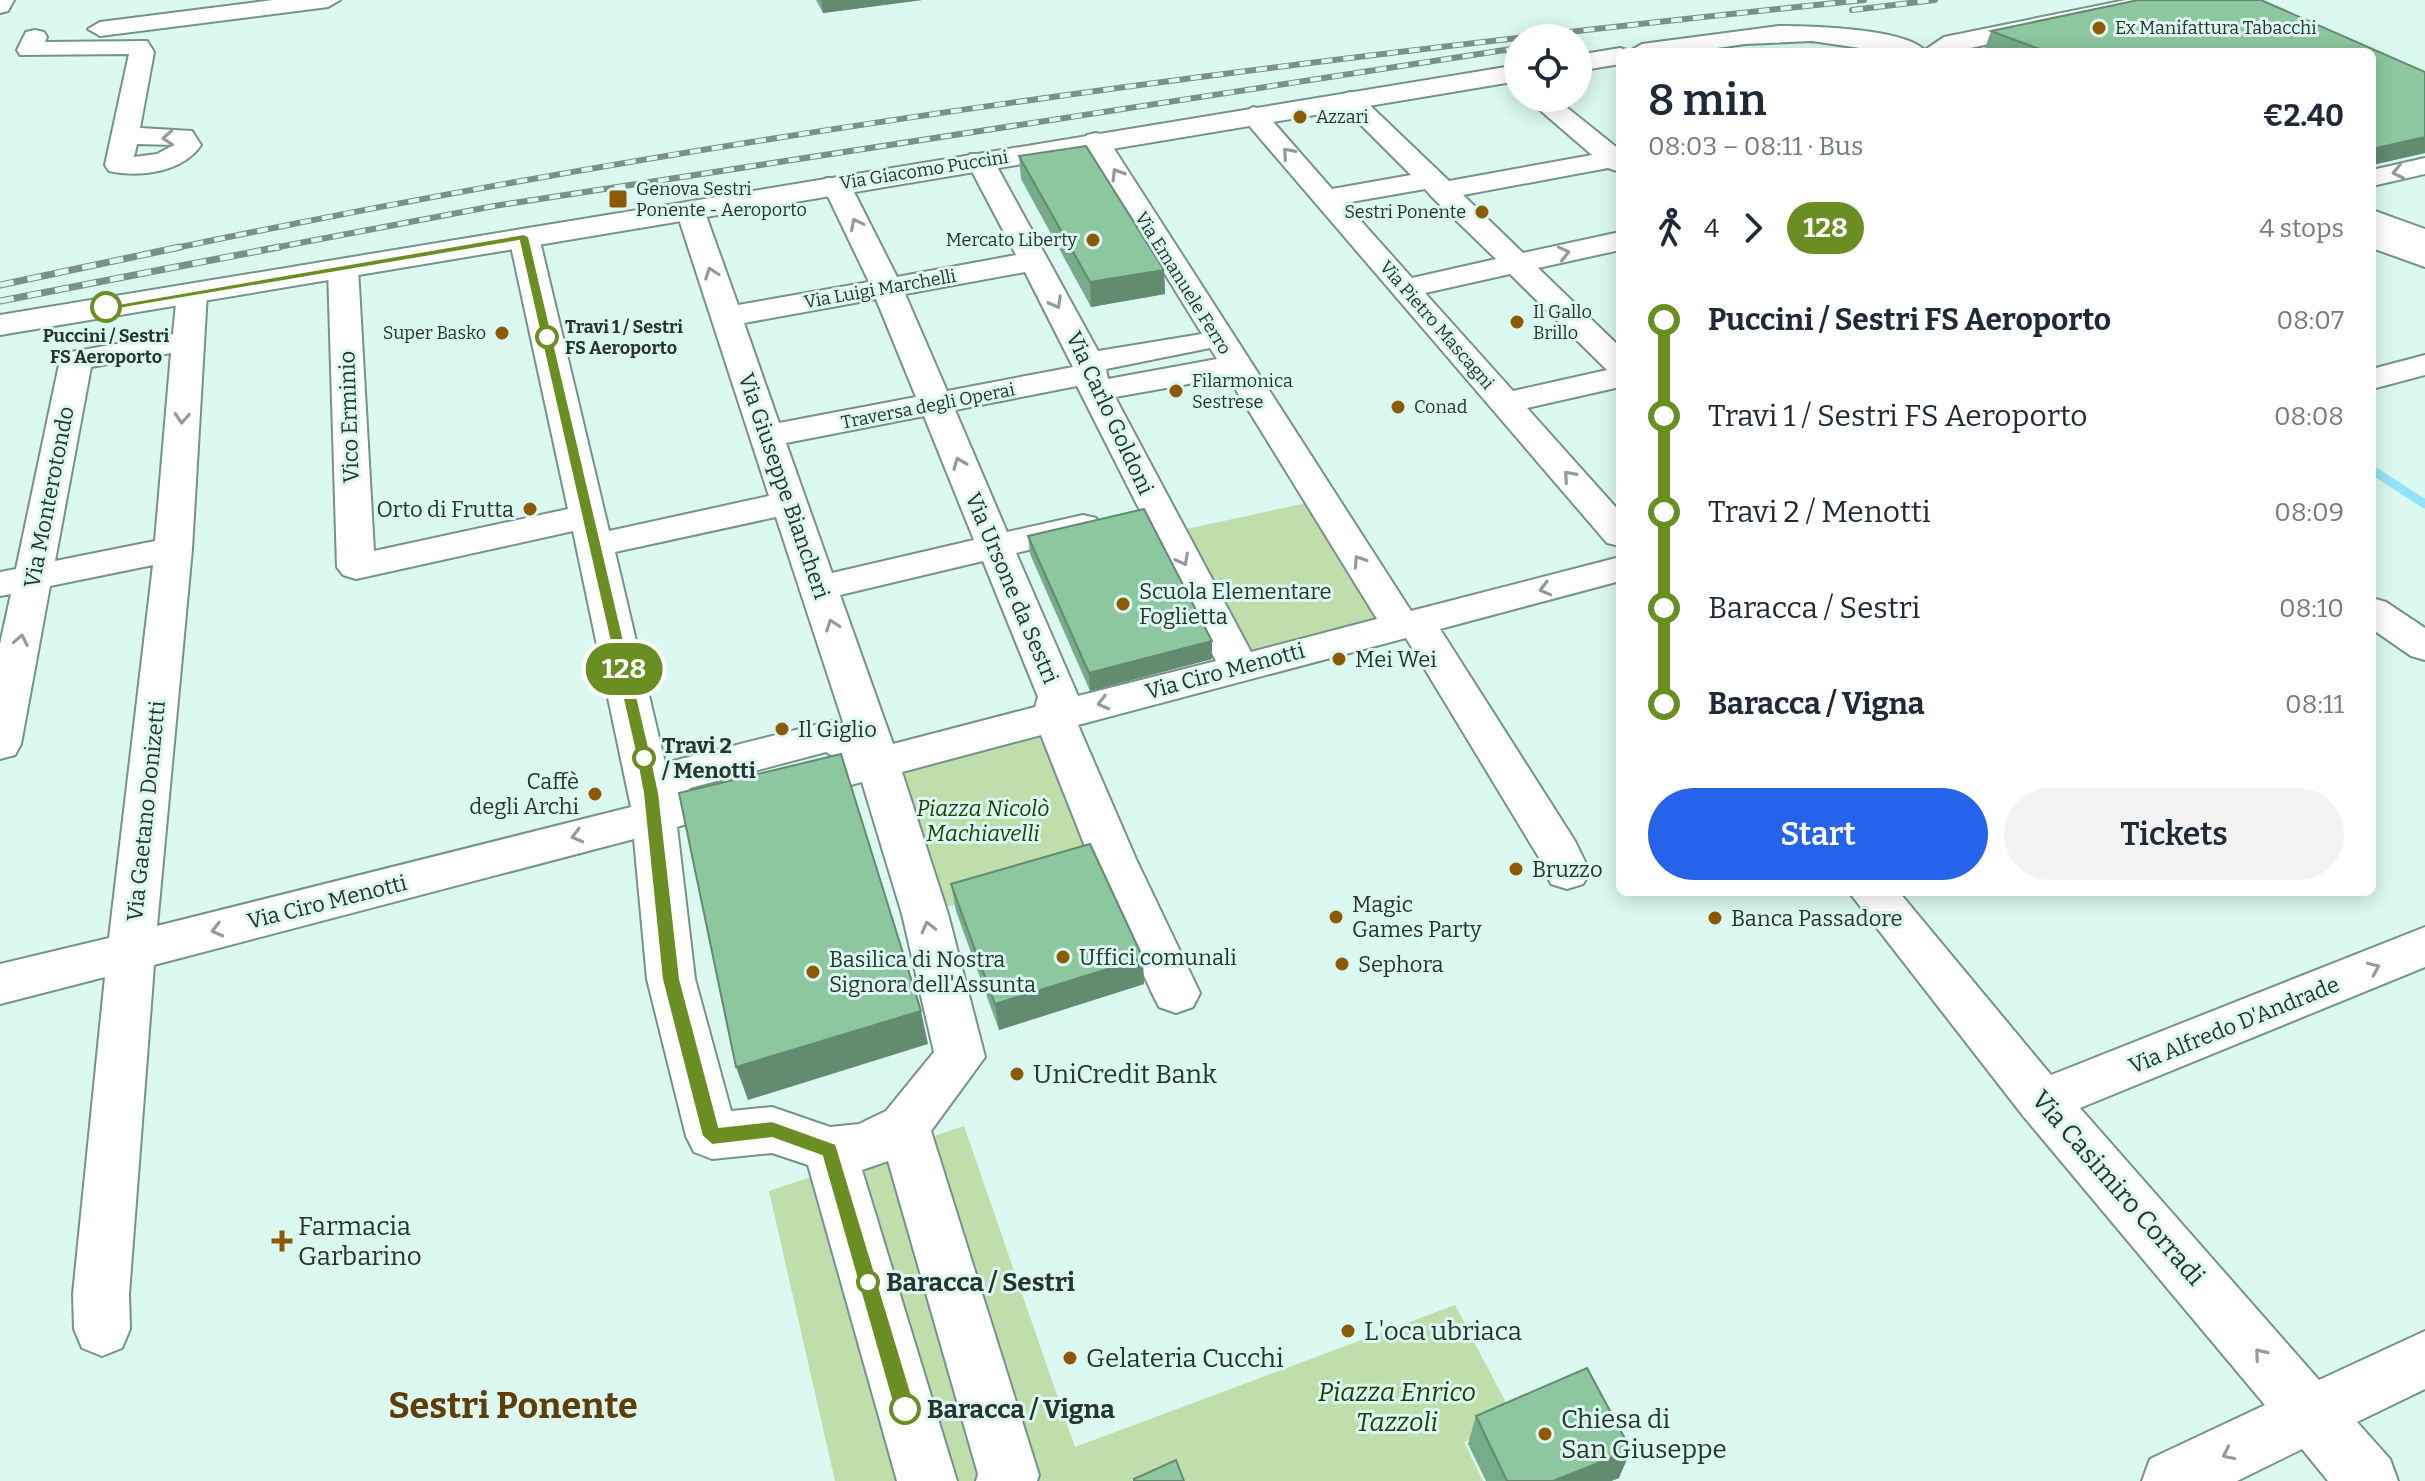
<!DOCTYPE html>
<html lang="en">
<head>
<meta charset="utf-8">
<style>
  :root { --surface:#fff; --page:#f2f2f3; --text:#1f2937; --muted:#747a83; --accent:#2563eb }
  body { margin:0; font-family:Bitter,serif; background:var(--page); color:var(--text); height:100vh; display:flex; flex-direction:column; font-size:30px; white-space:nowrap }
  * { box-sizing:border-box; margin:0 }
  p { font-size:26px; color:var(--muted) }
  .icon { flex:none; width:44px; height:44px; fill:none; stroke:currentColor; stroke-width:2; stroke-linecap:round; stroke-linejoin:round }
  .map { position:relative; flex:1; overflow:hidden }
  .drawer { position:absolute; left:1616px; top:48px; width:760px; height:848px; display:flex; flex-direction:column; background:var(--surface); border-radius:12px; box-shadow:0 4px 20px #0003 }
  .drawer>* { flex:none }
  .badge { padding:0 16px; border-radius:26px; font-size:28px; line-height:52px }
  .buttons { position:absolute; left:1504px; top:24px; display:grid; gap:16px }
  .buttons a { display:grid; place-items:center; width:88px; height:88px; border-radius:50%; background:var(--surface); box-shadow:0 4px 20px #0003; font-size:40px }
  .map>.badge { position:absolute; translate:-50% -50%; box-shadow:0 0 0 4px #fff }
  .legs { display:flex; align-items:center; gap:12px; height:88px; padding:0 32px; font-size:26px }
  .legs p { margin-inline-start:auto }
  .head { display:flex; align-items:center; justify-content:space-between; height:136px; padding:0 32px }
  h1 { font-size:44px; font-weight:600; line-height:60px }
  .action { display:flex; gap:16px; margin-top:auto; padding:16px 32px }
  .action a { flex:1; height:92px; border-radius:48px; background:var(--accent); color:#fff; font-size:32px; font-weight:600; line-height:92px; text-align:center }
  .action a+a { background:var(--page); color:var(--text) }
  ul { padding:0 32px; list-style:none }
  li { display:flex; align-items:center; gap:28px; height:96px; font-size:30px }
  li i { display:grid; place-items:center; width:12px; height:100%; margin:0 10px; background:currentColor }
  li i::after { content:''; width:20px; height:20px; margin:-10px; border:6px solid; border-radius:50%; background:var(--surface) }
  li p { margin-inline-start:auto }
  li:first-child i { background:linear-gradient(#0000 50%,currentColor 0) }
  li:last-child i { background:linear-gradient(currentColor 50%,#0000 0) }
  .map>svg:first-child { display:block }
</style>
</head>
<body>
<div class="map">
<svg width="2425" height="1481" viewBox="0 0 2425 1481">
  <rect width="100%" height="100%" fill="#dbf9f0"/>
  <g fill="#bfdeac">
    <path d="M1306,503L1383,621L1251,653L1182,530Z"/>
    <path d="M1050,728L1106,859L934,911L889,772Z"/>
    <path d="M964,1126L1075,1447L1455,1305L1516,1422L1464,1442L1483,1481H835L769,1191Z"/>
  </g>
  <g fill="none" stroke-linecap="round" stroke-linejoin="round">
    <path stroke="#93e3f8" stroke-width="9" d="M2372,470L2425,504"/>
    <g stroke="#76928a" stroke-width="4">
      <g id="minor">
        <path d="M0,0H14L8,11L0,13Z"/>
        <path d="M273,0H340L328,7L100,36L88,29L100,22Z"/>
        <path d="M2126,0H2173L2161,7L1952,52H1922L1944,37Z"/>
        <path d="M35,30L44,32L47,37L45,42L147,41L154,52L140,128L192,131L201,145C183,172 140,178 109,171L105,165L129,54L20,55L17,50L26,32ZM137,144L174,145L157,154L134,157Z"/>
        <path d="M1350,92L1359,95L1449,181L1592,155L1526,98H1555L1620,150V172L1608,168L1463,195L1523,253L1620,232V250L1538,268L1620,347V387L1527,408L1620,512V546L1607,543L1240,115L1253,107L1262,109L1332,189L1411,175L1341,105L1337,100L1341,95ZM1425,189L1432,197L1496,259L1412,278L1345,203ZM1510,274L1607,370L1513,391L1425,293Z"/>
        <path d="M1096,133L1105,135L1109,141L1411,611L1620,557V581L1440,629L1575,841L1590,872L1583,884L1567,889L1551,884L1538,856L1406,638L1078,725L1136,859L1200,993L1193,1007L1176,1013L1159,1007L1152,993L1090,859L1041,735L902,772L948,914L985,1057L931,1131L1039,1475L1037,1481H976L978,1474L888,1161L862,1170L957,1481H897L808,1165L772,1153L712,1159L694,1152L686,1136L647,979L634,839L154,965L129,1294L130,1329L122,1348L102,1356L82,1348L74,1329L73,1294L105,977L0,1004V964L109,938L153,565L50,586L21,744L15,755L0,759V644L11,594L0,596V572L16,569L60,360L65,353L173,334L177,293L181,287H203L207,293L192,549L157,926L631,807L573,531L356,579L343,575L337,567L328,268L332,262H354L358,268L374,551L568,509L509,237L514,231H534L539,237L609,531L769,496L676,210L680,204H700L704,210L738,305L869,282L822,184L826,178H846L850,184L897,277L1016,255L966,160L970,154H990L1098,351L1202,334L1083,141L1087,135ZM1025,272L1073,367L947,391L905,294ZM876,299L916,397L779,423L744,323ZM1210,348L1217,359L1108,379L1106,369ZM171,353L155,541L55,561L91,367ZM1228,377L1377,619L1251,652L1115,397ZM1077,386L1216,661L1078,696L1016,553L1096,534L1101,526L1096,518L1083,515L1007,532L955,410ZM924,416L974,540L832,573L786,443ZM776,517L844,725L831,721L665,763L615,552ZM983,561L1038,697L1035,707L893,744L840,595ZM826,752L837,759L830,770L836,781L851,785L862,782L902,914L934,1052L886,1111L859,1124L830,1127L772,1107L731,1111L695,979L677,827L693,822L700,811L693,800L685,797L690,788Z"/>
        <path d="M2425,158V174L2372,186V170Z"/>
        <path d="M2372,210L2425,229V248L2372,229Z"/>
        <path d="M2425,355V375L2372,389V369Z"/>
        <path d="M2372,598L2386,602L2425,628V660L2411,656L2372,629Z"/>
        <path d="M1849,892H1899L2051,1075L2425,927V967L2080,1108L2319,1380L2425,1331V1389L2357,1422L2390,1459L2398,1481H2328L2302,1449L2237,1481H2142L2150,1459L2265,1405L2024,1117Z"/>
      </g>
    </g>
    <g stroke="#76928a" stroke-width="4">
      <g id="major">
        <path d="M1779,26C1807,26 1909,28 1926,52H1887L1812,41L1745,44L1689,52H1620V64L1578,71V55L1620,48L1630,51L1642,44Z"/>
        <path d="M1518,65V81L0,335V315Z"/>
        <path d="M2372,228L2425,247V267L2372,248Z"/>
      </g>
    </g>
    <use href="#minor" fill="#fff" fill-rule="evenodd"/>
    <use href="#major" fill="#fff" fill-rule="evenodd"/>
    <g stroke="#7b9089" stroke-width="6">
      <g id="rail-far1">
        <path d="M1852,10L1935,0"/>
        <path d="M171,249C730,131 1296,59 1864,0"/>
        <path d="M268,249L494,206L1518,48"/>
      </g>
    </g>
    <g stroke="#7b9089" stroke-width="7">
      <g id="rail">
        <path d="M0,285L180,247"/>
        <path d="M0,301L279,247"/>
      </g>
    </g>
    <use href="#rail-far1" stroke="#dbf9f0" stroke-width="4" stroke-dasharray="11" stroke-linecap="butt"/>
    <use href="#rail" stroke="#dbf9f0" stroke-width="5" stroke-dasharray="14" stroke-linecap="butt"/>
  </g>
  <g fill="#78ab8a">
    <path d="M816,0H922L823,13Z"/>
    <path d="M2138,0H2261L2425,72V153L2372,165V52H1996L1985,48L1991,31Z"/>
    <path d="M1019,156L1164,270L1165,294L1091,307L1021,179Z"/>
    <path d="M1028,536L1212,659L1090,691L1030,554Z"/>
    <path d="M951,884L1144,984L999,1030L956,911Z"/>
    <path d="M1476,1416L1619,1478L1611,1481H1486L1468,1444Z"/>
  </g>
  <g fill="#628b70">
    <path d="M821,0H922L823,13Z"/>
    <path d="M2425,137V153L2372,165V149Z"/>
    <path d="M1164,270L1165,294L1091,307L1090,282Z"/>
    <path d="M1212,641V659L1090,691L1089,673Z"/>
    <path d="M1143,958L1144,984L999,1030L995,1004Z"/>
    <path d="M921,1011L928,1044L748,1100L736,1067Z"/>
    <path d="M1631,1450L1619,1478L1611,1481H1553Z"/>
  </g>
  <g fill="#8cc7a0" stroke="#628b70" stroke-width="2">
    <path d="M2138,0H2261L2425,72V137L2372,149V52H2047L1991,31Z"/>
    <path d="M1086,146L1164,270L1090,282L1019,156Z"/>
    <path d="M1144,509L1212,641L1089,673L1028,536Z"/>
    <path d="M841,754L921,1011L736,1067L679,793Z"/>
    <path d="M1090,844L1143,958L995,1004L951,884Z"/>
    <path d="M1587,1368L1631,1450L1553,1481H1507L1476,1416Z"/>
    <path d="M1176,1460L1184,1481H1134V1479Z"/>
  </g>
  <defs><path id="oneway-chevron" d="M-2-3.5L2.5 0L-2 3.5" fill="none" stroke-width="1.6" stroke-linecap="round" stroke-linejoin="round" transform="scale(2)"/></defs>
  <g stroke="#949a98">
    <use href="#oneway-chevron" transform="translate(168 138) rotate(176)"/>
    <use href="#oneway-chevron" transform="translate(1288 153) rotate(-131)"/>
    <use href="#oneway-chevron" transform="translate(2398 172) rotate(168)"/>
    <use href="#oneway-chevron" transform="translate(1117 174) rotate(-121)"/>
    <use href="#oneway-chevron" transform="translate(856 224) rotate(-117)"/>
    <use href="#oneway-chevron" transform="translate(1564 253) rotate(-13)"/>
    <use href="#oneway-chevron" transform="translate(711 273) rotate(-109)"/>
    <use href="#oneway-chevron" transform="translate(1056 303) rotate(62)"/>
    <use href="#oneway-chevron" transform="translate(182 418) rotate(94)"/>
    <use href="#oneway-chevron" transform="translate(959 463) rotate(-112)"/>
    <use href="#oneway-chevron" transform="translate(1569 476) rotate(-131)"/>
    <use href="#oneway-chevron" transform="translate(1183 560) rotate(62)"/>
    <use href="#oneway-chevron" transform="translate(1359 561) rotate(-123)"/>
    <use href="#oneway-chevron" transform="translate(1545 589) rotate(165)"/>
    <use href="#oneway-chevron" transform="translate(832 625) rotate(-109)"/>
    <use href="#oneway-chevron" transform="translate(21 640) rotate(-79)"/>
    <use href="#oneway-chevron" transform="translate(1103 703) rotate(165)"/>
    <use href="#oneway-chevron" transform="translate(577 836) rotate(165)"/>
    <use href="#oneway-chevron" transform="translate(928 927) rotate(-104)"/>
    <use href="#oneway-chevron" transform="translate(217 930) rotate(166)"/>
    <use href="#oneway-chevron" transform="translate(2374 968) rotate(-24)"/>
    <use href="#oneway-chevron" transform="translate(2260 1354) rotate(-130)"/>
    <use href="#oneway-chevron" transform="translate(2228 1454) rotate(154)"/>
  </g>
  <path fill="#6b8e23" stroke="#fff" stroke-width="2" d="M524,234L529,237L651,756L659,793L680,979L719,1127L772,1121L836,1144L916,1409L913,1417L905,1420L898,1417L894,1409L822,1156L772,1138L712,1145L702,1136L662,979L643,793L636,756L519,241L106,311L101,307Z"/>
  <g fill="#8c5a05" stroke="#dbf9f0" stroke-width="3">
    <circle cx="2099" cy="28" r="8"/>
    <circle cx="1300" cy="117" r="8"/>
    <rect x="608" y="189" width="20" height="20" rx="4"/>
    <circle cx="1482" cy="212" r="8"/>
    <circle cx="1093" cy="240" r="8"/>
    <circle cx="1517" cy="322" r="8"/>
    <circle cx="502" cy="333" r="8"/>
    <circle cx="1176" cy="391" r="8"/>
    <circle cx="1398" cy="407" r="8"/>
    <circle cx="530" cy="509" r="8"/>
    <circle cx="1123" cy="604" r="8"/>
    <circle cx="1339" cy="659" r="8"/>
    <circle cx="782" cy="729" r="8"/>
    <circle cx="595" cy="794" r="8"/>
    <circle cx="1516" cy="869" r="8"/>
    <circle cx="1336" cy="917" r="8"/>
    <circle cx="1715" cy="918" r="8"/>
    <circle cx="1063" cy="957" r="8"/>
    <circle cx="1342" cy="964" r="8"/>
    <circle cx="813" cy="972" r="8"/>
    <circle cx="1017" cy="1074" r="8"/>
    <path d="M278 1229h8v8h8v8h-8v8h-8v-8h-8v-8h8z"/>
    <circle cx="1348" cy="1331" r="8"/>
    <circle cx="1070" cy="1358" r="8"/>
    <circle cx="1545" cy="1434" r="8"/>
  </g>
  <g fill="#fff" stroke="#6b8e23" stroke-width="4">
    <circle cx="106" cy="307" r="14"/>
    <circle cx="547" cy="337" r="10"/>
    <circle cx="644" cy="758" r="10"/>
    <circle cx="868" cy="1282" r="10"/>
    <circle cx="905" cy="1409" r="14"/>
  </g>
  <g text-anchor="middle" dominant-baseline="central" stroke-width="6" stroke-linejoin="round" paint-order="stroke">
    <g font-size="18" fill="#283430" stroke="#dbf9f0" text-anchor="start">
      <text x="2115" y="28">Ex Manifattura Tabacchi</text>
      <text x="1316" y="117">Azzari</text>
      <text x="636" y="189">Genova Sestri<tspan x="636" dy="21">Ponente - Aeroporto</tspan></text>
      <text x="1466" y="212" text-anchor="end">Sestri Ponente</text>
      <text x="1077" y="240" text-anchor="end">Mercato Liberty</text>
      <text x="1533" y="312">Il Gallo<tspan x="1533" dy="21">Brillo</tspan></text>
      <text x="486" y="333" text-anchor="end">Super Basko</text>
      <text x="1192" y="381">Filarmonica<tspan x="1192" dy="21">Sestrese</tspan></text>
      <text x="1414" y="407">Conad</text>
    </g>
    <g font-size="18" fill="#283430" stroke="#dbf9f0">
      <text transform="translate(924 170) rotate(-9)">Via Giacomo Puccini</text>
      <text transform="translate(1183 283) rotate(58)">Via Emanuele Ferro</text>
      <text transform="translate(880 289) rotate(-10)">Via Luigi Marchelli</text>
      <text transform="translate(1437 325) rotate(49)">Via Pietro Mascagni</text>
      <text transform="translate(928 406) rotate(-11)">Traversa degli Operai</text>
    </g>
    <g font-size="18" font-weight="bold" fill="#283430" stroke="#dbf9f0" text-anchor="start">
      <text x="565" y="327">Travi 1 / Sestri<tspan x="565" dy="21">FS Aeroporto</tspan></text>
      <text x="106" y="336" text-anchor="middle">Puccini / Sestri<tspan x="106" dy="21">FS Aeroporto</tspan></text>
    </g>
    <g font-size="22" fill="#283430" stroke="#dbf9f0">
      <text transform="translate(1110 413) rotate(65)">Via Carlo Goldoni</text>
      <text transform="translate(349 417) rotate(-92)">Vico Erminio</text>
      <text transform="translate(784 486) rotate(71)">Via Giuseppe Biancheri</text>
      <text transform="translate(49 497) rotate(-79)">Via Monterotondo</text>
      <text transform="translate(1012 588) rotate(67)">Via Ursone da Sestri</text>
      <text transform="translate(1225 671) rotate(-15)">Via Ciro Menotti</text>
      <text transform="translate(146 811) rotate(-84)">Via Gaetano Donizetti</text>
      <text transform="translate(327 902) rotate(-14)">Via Ciro Menotti</text>
      <text transform="translate(2234 1025) rotate(-22)">Via Alfredo D'Andrade</text>
    </g>
    <g font-size="22" fill="#283430" stroke="#dbf9f0" text-anchor="start">
      <text x="514" y="509" text-anchor="end">Orto di Frutta</text>
      <text x="1139" y="591">Scuola Elementare<tspan x="1139" dy="25">Foglietta</tspan></text>
      <text x="1355" y="659">Mei Wei</text>
      <text x="798" y="729">Il Giglio</text>
      <text x="579" y="781" text-anchor="end">Caffè<tspan x="579" dy="25">degli Archi</tspan></text>
      <text x="1532" y="869">Bruzzo</text>
      <text x="1352" y="904">Magic<tspan x="1352" dy="25">Games Party</tspan></text>
      <text x="1731" y="918">Banca Passadore</text>
      <text x="1079" y="957">Uffici comunali</text>
      <text x="829" y="959">Basilica di Nostra<tspan x="829" dy="25">Signora dell'Assunta</tspan></text>
      <text x="1358" y="964">Sephora</text>
    </g>
    <g font-size="22" font-weight="bold" fill="#283430" stroke="#dbf9f0" text-anchor="start">
      <text x="662" y="745">Travi 2<tspan x="662" dy="25">/ Menotti</tspan></text>
    </g>
    <g font-size="22" font-style="italic" fill="#1f3d02" stroke="#dbf9f0">
      <text x="983" y="808">Piazza Nicolò<tspan x="983" dy="25">Machiavelli</tspan></text>
    </g>
    <g font-size="26" fill="#283430" stroke="#dbf9f0" text-anchor="start">
      <text x="1033" y="1074">UniCredit Bank</text>
      <text x="298" y="1226">Farmacia<tspan x="298" dy="30">Garbarino</tspan></text>
      <text x="1364" y="1331">L'oca ubriaca</text>
      <text x="1086" y="1358">Gelateria Cucchi</text>
      <text x="1561" y="1419">Chiesa di<tspan x="1561" dy="30">San Giuseppe</tspan></text>
    </g>
    <g font-size="26" fill="#283430" stroke="#dbf9f0">
      <text transform="translate(2118 1188) rotate(49)">Via Casimiro Corradi</text>
    </g>
    <g font-size="26" font-weight="bold" fill="#283430" stroke="#dbf9f0" text-anchor="start">
      <text x="886" y="1282">Baracca / Sestri</text>
      <text x="927" y="1409">Baracca / Vigna</text>
    </g>
    <g font-size="26" font-style="italic" fill="#1f3d02" stroke="#dbf9f0">
      <text x="1397" y="1392">Piazza Enrico<tspan x="1397" dy="30">Tazzoli</tspan></text>
    </g>
    <g font-size="36" font-weight="bold" fill="#5f3d06" stroke="#dbf9f0">
      <text x="513" y="1406">Sestri Ponente</text>
    </g>
  </g>
</svg>
<div class="buttons">
<a><svg class="icon" aria-label="locate" viewBox="0 0 24 24"><circle cx="12" cy="12" r="6"/><path d="M12 2v4M12 18v4M2 12h4M18 12h4"/></svg></a>
</div>
<b class="badge" style="left:624px;top:669px;background:#6b8e23;color:#fff">128</b>
<section class="drawer">
<div class="head"><div><h1>8 min</h1><p>08:03 – 08:11 · Bus</p></div><b>€2.40</b></div>
<div class="legs"><svg class="icon" aria-label="walk" viewBox="0 0 24 24"><circle cx="13" cy="4" r="2"/><path d="M13 8l-2 6 4 7M11 14l-3 7M7 12l3-4h3l4 4"/></svg>4<svg class="icon" aria-label="forward" viewBox="0 0 24 24"><path d="M9 5l7 7-7 7"/></svg><b class="badge" style="background:#6b8e23;color:#fff">128</b><p>4 stops</p></div>
<ul>
<li><i style="color:#6b8e23"></i><b>Puccini / Sestri FS Aeroporto</b><p>08:07</p></li>
<li><i style="color:#6b8e23"></i><span>Travi 1 / Sestri FS Aeroporto</span><p>08:08</p></li>
<li><i style="color:#6b8e23"></i><span>Travi 2 / Menotti</span><p>08:09</p></li>
<li><i style="color:#6b8e23"></i><span>Baracca / Sestri</span><p>08:10</p></li>
<li><i style="color:#6b8e23"></i><b>Baracca / Vigna</b><p>08:11</p></li>
</ul>
<div class="action"><a>Start</a><a>Tickets</a></div>
</section>
</div>
</body>
</html>
